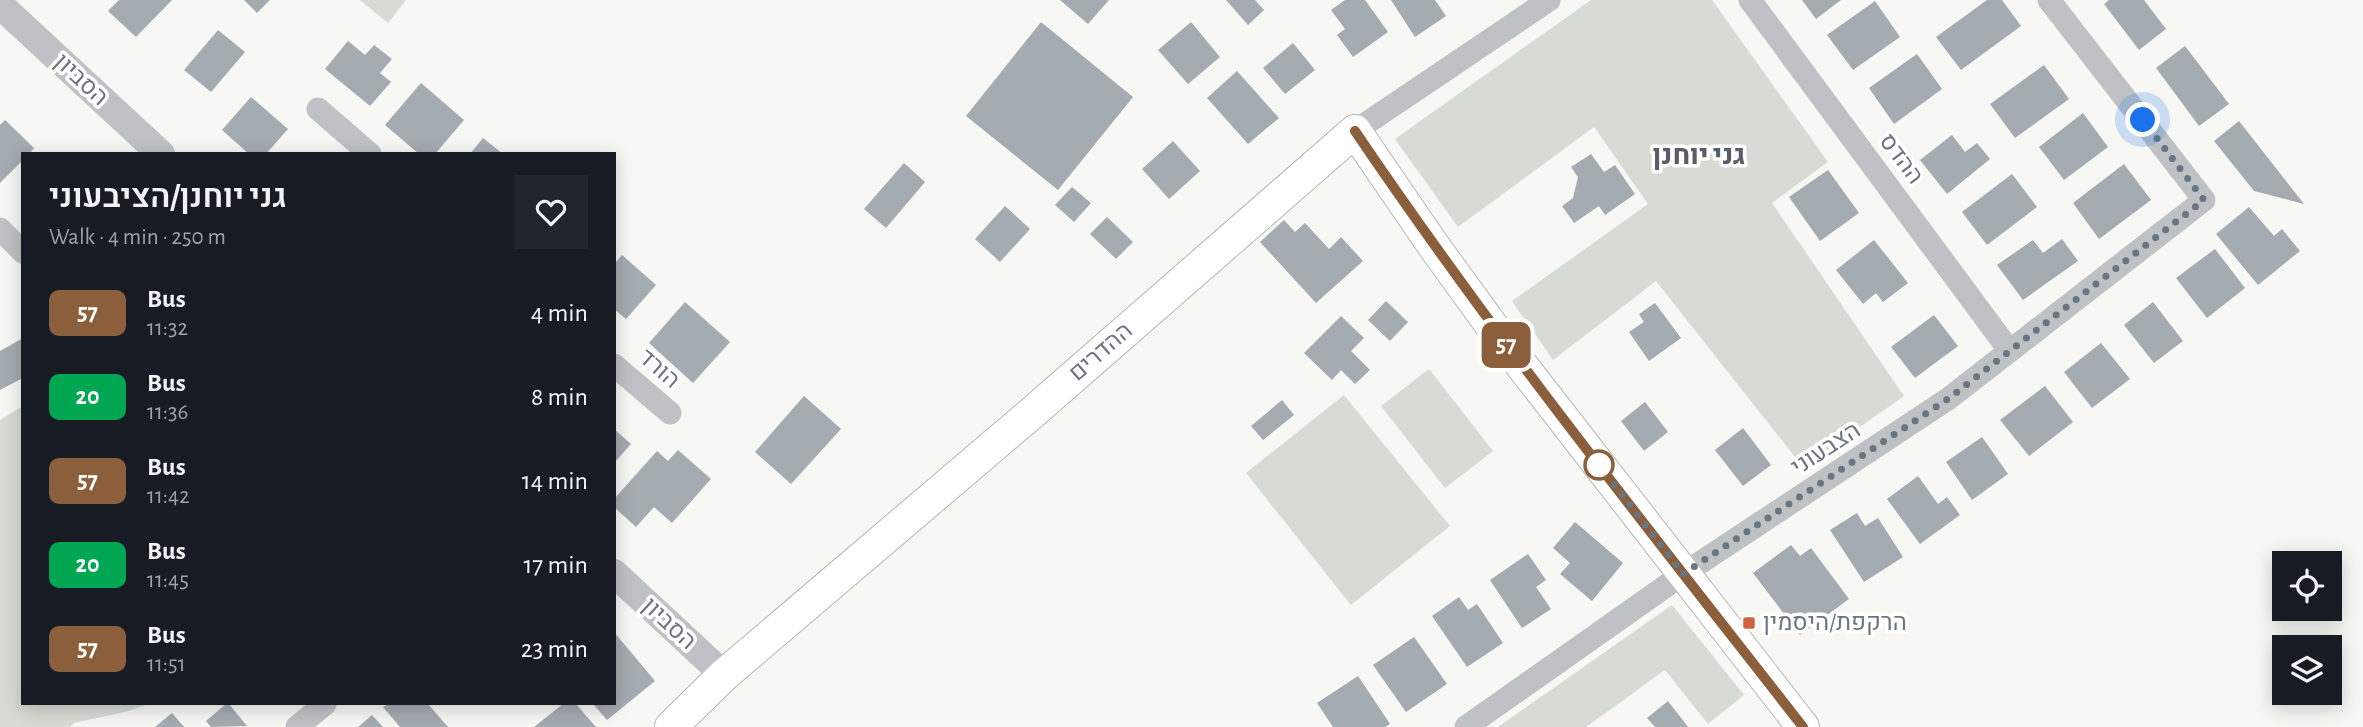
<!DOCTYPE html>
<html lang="en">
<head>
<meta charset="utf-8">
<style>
  :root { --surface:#171b24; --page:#20242c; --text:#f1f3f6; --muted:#9ea1a6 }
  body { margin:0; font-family:"Alegreya Sans",Heebo,sans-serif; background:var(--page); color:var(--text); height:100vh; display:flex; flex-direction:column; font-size:26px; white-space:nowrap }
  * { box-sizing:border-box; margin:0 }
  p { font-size:23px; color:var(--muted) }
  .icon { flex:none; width:38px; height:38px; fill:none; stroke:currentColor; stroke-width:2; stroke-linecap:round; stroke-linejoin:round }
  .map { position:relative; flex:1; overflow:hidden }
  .details { position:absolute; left:21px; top:152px; width:595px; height:553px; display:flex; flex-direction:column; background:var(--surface); border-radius:0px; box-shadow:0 4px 18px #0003 }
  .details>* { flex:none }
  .badge { padding:0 14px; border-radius:10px; font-size:24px; line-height:46px }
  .controls { position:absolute; left:2272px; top:551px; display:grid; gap:14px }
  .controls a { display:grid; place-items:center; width:70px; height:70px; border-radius:0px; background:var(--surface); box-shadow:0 4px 18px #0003; font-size:35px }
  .you { position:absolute; width:35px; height:35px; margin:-18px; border:5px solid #fff; border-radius:50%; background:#1a73e8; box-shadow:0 0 0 10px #1a73e833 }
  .map>.badge { position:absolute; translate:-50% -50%; box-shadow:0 0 0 4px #fff }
  .round { display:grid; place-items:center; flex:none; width:74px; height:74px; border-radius:0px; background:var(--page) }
  .headline { display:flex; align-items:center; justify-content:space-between; height:119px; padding:0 28px }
  h1 { font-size:33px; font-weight:600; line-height:52px }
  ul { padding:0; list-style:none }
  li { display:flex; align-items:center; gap:21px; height:84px; padding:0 28px }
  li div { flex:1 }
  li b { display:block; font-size:26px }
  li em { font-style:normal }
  li .badge { min-width:77px; font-weight:700; text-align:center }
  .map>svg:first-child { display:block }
</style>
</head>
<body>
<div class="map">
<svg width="2363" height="727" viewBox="0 0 2363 727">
  <rect width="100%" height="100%" fill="#f7f7f4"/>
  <g fill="#d6dbd4">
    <path d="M360,0H406L388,23Z"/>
    <path d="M1591,0H1712L1828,162L1772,203L1904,396L1803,467L1656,281L1553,360L1512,301L1648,204L1594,127L1458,227L1395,139Z"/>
    <path d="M1429,369L1493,451L1445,488L1381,406Z"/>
    <path d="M1344,395L1450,526L1351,605L1246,473Z"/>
    <path d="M23,406V704H148L129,711L74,723L70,727H0V420Z"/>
    <path d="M1672,605L1744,695L1708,724L1665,670L1586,727H1498Z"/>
  </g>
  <g fill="#a4abb1">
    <path d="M119,0H172L136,37L108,11Z"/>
    <path d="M244,0H270L257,13Z"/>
    <path d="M1060,0H1109L1088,24Z"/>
    <path d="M1226,0H1255L1264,10L1248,25Z"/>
    <path d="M1345,0H1365L1388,32L1353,57L1337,35L1345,29L1331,10Z"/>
    <path d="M1391,0H1435L1446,16L1415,37Z"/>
    <path d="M1802,0H1841L1816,19Z"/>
    <path d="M1987,0H2002L2021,26L1961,70L1936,37Z"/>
    <path d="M2109,0H2144L2166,29L2139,50L2104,4Z"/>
    <path d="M1875,1L1900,37L1853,70L1827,35Z"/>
    <path d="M1041,22L1133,97L1058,190L966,116Z"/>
    <path d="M1191,22L1220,57L1188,84L1158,50Z"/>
    <path d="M218,30L245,52L211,92L184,70Z"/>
    <path d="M348,41L365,55L374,45L392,59L380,73L391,82L370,106L325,69Z"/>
    <path d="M1293,43L1315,70L1285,94L1263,68Z"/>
    <path d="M2185,46L2229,104L2199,126L2156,68Z"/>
    <path d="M1917,54L1942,89L1894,124L1869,88Z"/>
    <path d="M2044,65L2069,99L2015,138L1990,104Z"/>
    <path d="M1237,71L1279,118L1248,144L1207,98Z"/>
    <path d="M421,83L464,120L435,154H419L385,125Z"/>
    <path d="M251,97L288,129L266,154H249L222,130Z"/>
    <path d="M2083,113L2108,147L2064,180L2039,147Z"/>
    <path d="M5,120L34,148L29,154H23V160L0,183V125Z"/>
    <path d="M2239,121L2304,204L2254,191L2214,141Z"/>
    <path d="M1952,135L1965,152L1977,143L1990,159L1947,194L1920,160Z"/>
    <path d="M483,138L503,154H470Z"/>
    <path d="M1173,141L1200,171L1169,199L1142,169Z"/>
    <path d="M1591,154L1604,172L1615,165L1635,194L1605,215L1599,206L1574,223L1562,206L1573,198L1578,177L1571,167Z"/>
    <path d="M904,163L925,182L886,228L864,209Z"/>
    <path d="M2124,164L2151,200L2099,239L2073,203Z"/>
    <path d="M1828,170L1859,213L1820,241L1789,197Z"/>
    <path d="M2012,174L2037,207L1987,245L1962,212Z"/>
    <path d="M1072,187L1091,203L1074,222L1055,205Z"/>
    <path d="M1005,206L1030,229L1000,262L975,239Z"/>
    <path d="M2249,207L2274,236L2282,229L2300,251L2258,285L2216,234Z"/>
    <path d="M1107,217L1133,242L1116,259L1090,234Z"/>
    <path d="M1284,220L1295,232L1305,223L1329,249L1341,237L1363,261L1316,303L1260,242Z"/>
    <path d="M2062,239L2078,261L2023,300L1997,265L2033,240L2043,253Z"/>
    <path d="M1874,240L1908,283L1883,302L1876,293L1863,304L1836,270Z"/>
    <path d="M2215,249L2245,288L2207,318L2176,278Z"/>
    <path d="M622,255L656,285L626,319L614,309V264Z"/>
    <path d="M1386,301L1408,322L1390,341L1368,320Z"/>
    <path d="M685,302L730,342L693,383L649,343Z"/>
    <path d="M2153,302L2183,341L2154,363L2124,325Z"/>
    <path d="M1655,303L1681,338L1649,361L1629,332L1644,322L1639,314Z"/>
    <path d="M1934,315L1958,346L1915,378L1891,347Z"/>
    <path d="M1341,316L1364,338L1351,351L1370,370L1355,384L1341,370L1332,380L1304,353Z"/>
    <path d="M23,338V378L0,390V351Z"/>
    <path d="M2101,343L2130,379L2092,408L2064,372Z"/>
    <path d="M2045,386L2073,422L2029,456L2000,420Z"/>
    <path d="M804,396L841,429L791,484L755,452Z"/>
    <path d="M1282,400L1294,415L1263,440L1251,426Z"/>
    <path d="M1645,402L1668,432L1644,451L1621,421Z"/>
    <path d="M1743,428L1771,465L1743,486L1715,450Z"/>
    <path d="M614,429L631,444L614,463Z"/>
    <path d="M1982,437L2008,474L1972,500L1946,462Z"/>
    <path d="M678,450L711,479L672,523L654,507L636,527L614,507V499L657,451L668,461Z"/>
    <path d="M1918,476L1938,504L1947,497L1960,515L1920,544L1887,499Z"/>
    <path d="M1857,513L1865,526L1878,518L1903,557L1864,582L1830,530Z"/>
    <path d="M1575,522L1623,563L1592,601L1560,574L1570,563L1553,548Z"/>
    <path d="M1791,545L1800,556L1811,548L1849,599L1800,635L1753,573Z"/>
    <path d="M1528,554L1546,580L1536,587L1551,609L1522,628L1490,580Z"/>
    <path d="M1459,597L1468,610L1477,604L1503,643L1467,667L1432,616Z"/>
    <path d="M614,632L655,681L607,720L593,704H614Z"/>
    <path d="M1414,637L1447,684L1406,712L1373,665Z"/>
    <path d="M1358,676L1390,724L1385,727H1333L1317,703Z"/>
    <path d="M1668,701L1688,727H1655L1647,718Z"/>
    <path d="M226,704H229L247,726L211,727L206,721Z"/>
    <path d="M388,704H428L448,727H400L383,707Z"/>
    <path d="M563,704H576L596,727H534Z"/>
    <path d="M172,713L184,727H155Z"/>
    <path d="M372,715L383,727H358Z"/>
  </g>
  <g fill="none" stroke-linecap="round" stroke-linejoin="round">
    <g stroke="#b1b5ba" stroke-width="34">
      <path id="secondary" d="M671,727L724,675L1033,412L1355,131L1433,245L1502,340L1803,727"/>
    </g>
    <g stroke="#bec2c5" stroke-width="23">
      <path d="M1750,0L2009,350"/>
      <path d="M318,109L370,154"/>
      <path d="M1355,131L1549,0"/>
      <path d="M0,229L23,252"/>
      <path d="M614,365L670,413"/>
      <path d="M297,727L325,704"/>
      <path d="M1466,727L1683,574L1948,399L2204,200L2049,0"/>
    </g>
    <g stroke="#bec2c5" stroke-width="28">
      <path d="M0,5L161,154"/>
      <path d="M614,573L724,675"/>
    </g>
    <use href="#secondary" stroke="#fff" stroke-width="32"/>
  </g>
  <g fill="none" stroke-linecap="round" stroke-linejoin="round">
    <g stroke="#fff" stroke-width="16">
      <path id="line" d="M1355,131C1495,338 1650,531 1803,727"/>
    </g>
    <use href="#line" stroke="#8b5e3c" stroke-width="10"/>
    <path stroke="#697682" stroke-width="7" stroke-dasharray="0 12.6" d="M1599,465L1683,574L1948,399L2204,200L2143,120"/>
  </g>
  <circle fill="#fff" stroke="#8b5e3c" stroke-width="3.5" cx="1599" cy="465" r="14"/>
  <rect fill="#ce643d" stroke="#fff" stroke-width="2.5" x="1742" y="616" width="14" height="14" rx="3.5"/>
  <g text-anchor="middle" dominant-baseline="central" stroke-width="7" stroke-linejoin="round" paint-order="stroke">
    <g font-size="24" fill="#697682" stroke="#fff">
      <text transform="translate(81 80) rotate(43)">הסביון</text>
      <text transform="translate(1901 159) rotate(53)">ההדס</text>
      <text transform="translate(1101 352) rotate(-41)">ההדרים</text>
      <text transform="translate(659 369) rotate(41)">הורד</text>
      <text transform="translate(1826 449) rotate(-33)">הצבעוני</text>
      <text transform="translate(669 624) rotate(43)">הסביון</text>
    </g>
    <g font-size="24" fill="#697682" stroke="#fff" text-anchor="start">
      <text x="1763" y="623">הרקפת/היסמין</text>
    </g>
    <g font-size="28" font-weight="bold" fill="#565f68" stroke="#fff">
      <text x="1699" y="156">גני יוחנן</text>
    </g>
  </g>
</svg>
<div class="controls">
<a><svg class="icon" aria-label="locate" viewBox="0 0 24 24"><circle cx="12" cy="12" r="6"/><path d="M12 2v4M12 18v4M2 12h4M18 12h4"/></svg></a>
<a><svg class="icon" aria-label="layers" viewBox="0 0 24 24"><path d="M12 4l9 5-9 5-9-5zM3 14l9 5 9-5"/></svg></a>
</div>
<div class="you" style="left:2143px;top:120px"></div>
<b class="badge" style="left:1506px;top:345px;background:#8b5e3c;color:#fff">57</b>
<section class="details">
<div class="headline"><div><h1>גני יוחנן/הציבעוני</h1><p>Walk · 4 min · 250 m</p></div><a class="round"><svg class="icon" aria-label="heart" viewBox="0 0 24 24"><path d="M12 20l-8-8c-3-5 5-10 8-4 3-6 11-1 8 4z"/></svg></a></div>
<ul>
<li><span class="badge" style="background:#8b5e3c;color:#fff">57</span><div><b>Bus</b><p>11:32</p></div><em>4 min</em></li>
<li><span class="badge" style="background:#00a651;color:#fff">20</span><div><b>Bus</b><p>11:36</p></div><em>8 min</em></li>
<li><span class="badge" style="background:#8b5e3c;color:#fff">57</span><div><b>Bus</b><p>11:42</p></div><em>14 min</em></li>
<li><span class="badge" style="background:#00a651;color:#fff">20</span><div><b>Bus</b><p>11:45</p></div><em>17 min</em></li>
<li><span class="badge" style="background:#8b5e3c;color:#fff">57</span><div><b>Bus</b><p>11:51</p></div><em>23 min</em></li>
</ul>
</section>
</div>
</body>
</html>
